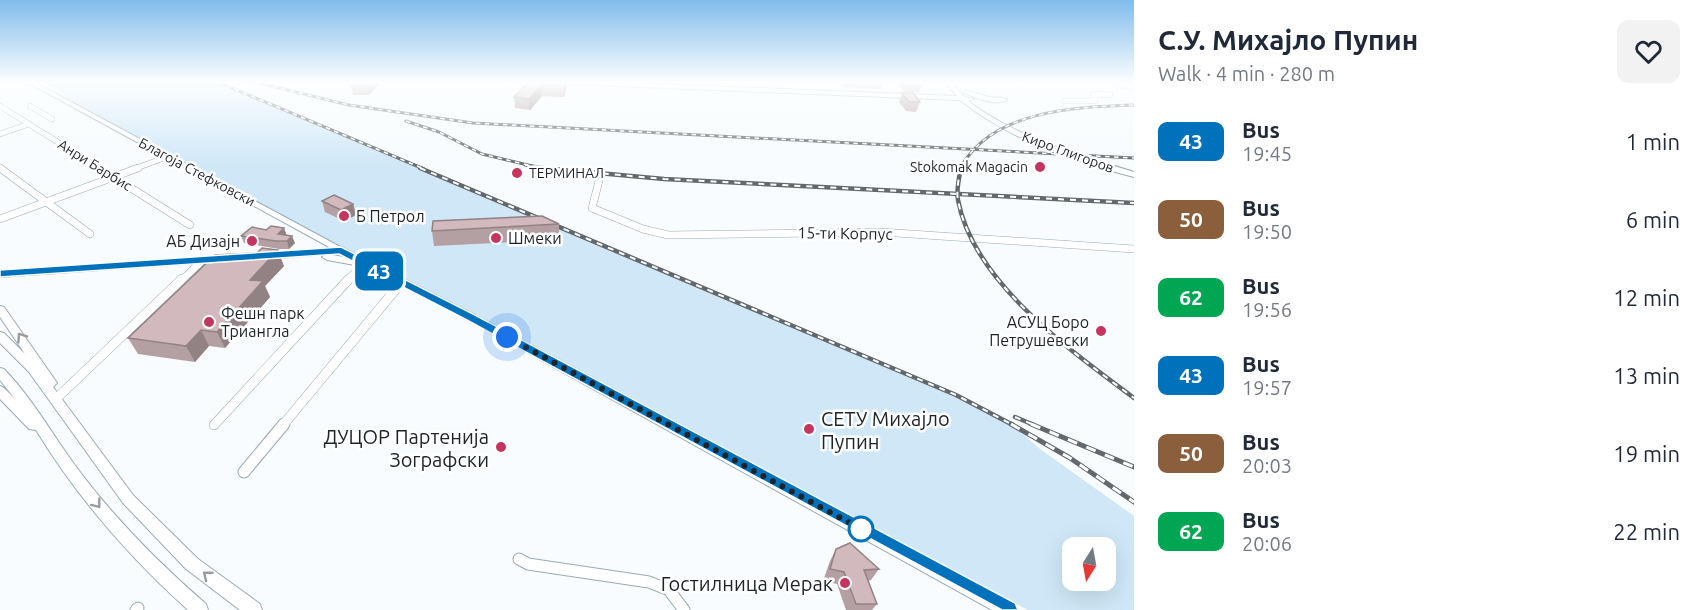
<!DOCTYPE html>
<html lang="en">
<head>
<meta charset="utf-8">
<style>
  :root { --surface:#fff; --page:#f2f2f3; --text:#1f2937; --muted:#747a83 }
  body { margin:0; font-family:Ubuntu,sans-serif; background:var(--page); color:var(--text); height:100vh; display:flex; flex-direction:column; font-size:22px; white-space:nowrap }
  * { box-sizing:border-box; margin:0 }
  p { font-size:20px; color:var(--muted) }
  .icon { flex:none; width:33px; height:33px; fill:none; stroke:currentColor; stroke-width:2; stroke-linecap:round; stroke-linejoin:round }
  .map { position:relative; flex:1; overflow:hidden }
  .drawer { display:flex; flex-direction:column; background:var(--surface); width:570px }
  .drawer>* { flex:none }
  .badge { padding:0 12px; border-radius:9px; font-size:21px; line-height:39px }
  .needle { width:39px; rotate:191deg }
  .buttons { position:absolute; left:1062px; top:537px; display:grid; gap:12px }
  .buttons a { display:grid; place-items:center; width:54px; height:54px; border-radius:12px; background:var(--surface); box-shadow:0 6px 24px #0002; font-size:30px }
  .you { position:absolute; width:30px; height:30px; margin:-15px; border:4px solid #fff; border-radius:50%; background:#1a73e8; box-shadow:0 0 0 9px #1a73e833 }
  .map>.badge { position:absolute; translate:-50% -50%; box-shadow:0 0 0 3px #fff }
  .round { display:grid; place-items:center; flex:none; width:63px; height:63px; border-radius:12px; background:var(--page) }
  .head { display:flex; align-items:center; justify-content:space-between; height:102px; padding:0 24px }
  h1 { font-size:28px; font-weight:700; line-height:45px }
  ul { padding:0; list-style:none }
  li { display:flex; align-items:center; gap:18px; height:78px; padding:0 24px }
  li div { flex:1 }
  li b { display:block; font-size:22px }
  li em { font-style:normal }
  li .badge { min-width:66px; font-weight:700; text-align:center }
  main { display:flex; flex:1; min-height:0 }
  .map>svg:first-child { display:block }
</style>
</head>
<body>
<main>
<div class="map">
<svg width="1134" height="610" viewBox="0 0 1134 610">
  <rect width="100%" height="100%" fill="#f8fcfe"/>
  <path fill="#cfe7f7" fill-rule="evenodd" d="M41,82H218L956,395L1004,418L1040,449L1134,516V610H1028L58,97L65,94ZM1072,548H1106V580H1072Z"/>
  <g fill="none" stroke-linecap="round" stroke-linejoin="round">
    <g stroke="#98abb7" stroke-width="6">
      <g id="minor-far3">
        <path d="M1121,85L1134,87"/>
        <path d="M1065,101H1095L1093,94L1110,95"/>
        <path d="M0,106L101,169"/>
        <path d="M30,106L52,119"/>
        <path d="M0,134L29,124"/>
        <path d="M134,169L169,156"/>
      </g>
    </g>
    <g stroke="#98abb7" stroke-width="8">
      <g id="minor-far2">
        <path d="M0,168L90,234"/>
        <path d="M99,168L190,225"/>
        <path d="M600,177L592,208L643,229L668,235L881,232L1134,249"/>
        <path d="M0,219L138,168"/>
        <path d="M181,281L202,261"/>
        <path d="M347,281L364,263"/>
      </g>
    </g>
    <g stroke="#98abb7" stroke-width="10">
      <g id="minor-far1">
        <path d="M59,396L182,279"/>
        <path d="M214,425L349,279"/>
        <path d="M283,425L401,283"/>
      </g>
    </g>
    <g stroke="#98abb7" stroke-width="13">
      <g id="minor">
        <path d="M244,472L284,424"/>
        <path d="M519,559L528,564L649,582L669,590L684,610"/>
        <path d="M136,610L138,608"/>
      </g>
    </g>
    <g stroke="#98abb7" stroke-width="2">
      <g id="tertiary">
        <path d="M563,82H603L957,96L945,82H951L964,97L974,99L968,101C1017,138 1077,154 1134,172V177C1073,161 1010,140 960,100L566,84Z"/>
        <path d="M966,90L988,97L1004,98L1007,100C994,106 977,98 964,93V91Z"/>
        <path d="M341,247L473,314L1015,604L1017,610H992L465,318L359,263L355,265L327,260L322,257L327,254L349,258L336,250L338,248Z"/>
        <path d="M0,306L4,307L55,380L57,383L53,387L133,495L198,559L260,604L262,610H240L186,569L123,503L29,372L0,343V332L4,333L25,354L0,317Z"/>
        <path d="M0,368L4,369C34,400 54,438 80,472C117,521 160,564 206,604L208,610H188C129,557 77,497 36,430L29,429L0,399V386L4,388L15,399L0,380Z"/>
      </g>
    </g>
    <g stroke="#98abb7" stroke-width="2">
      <g id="secondary">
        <path d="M27,82H34L346,250L341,253L264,259L262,257L264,255L267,254L331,248Z"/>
        <path d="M224,256L229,259L227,261L0,277V271Z"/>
      </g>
    </g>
    <use href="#minor-far3" stroke="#fff" stroke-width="5"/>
    <use href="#minor-far2" stroke="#fff" stroke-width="7"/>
    <use href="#minor-far1" stroke="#fff" stroke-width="9"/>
    <use href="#minor" stroke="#fff" stroke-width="11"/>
    <use href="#tertiary" fill="#fff" fill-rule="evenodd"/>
    <use href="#secondary" fill="#fff" fill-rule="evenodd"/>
    <g stroke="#62686c" stroke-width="3">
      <g id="rail-far2">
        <path d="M218,82L424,169"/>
        <path d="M255,82L349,105L473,123L1134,158"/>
        <path d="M406,121L439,132L482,154L532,166"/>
        <path d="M525,165L554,169"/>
        <path d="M960,169C991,110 1075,107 1134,105"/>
      </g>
    </g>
    <g stroke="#62686c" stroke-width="4.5">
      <g id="rail-far1">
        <path d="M420,168L956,395L1013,425"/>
        <path d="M543,168L664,179L1134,203"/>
        <path d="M961,168C959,177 956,190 958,200C973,282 1071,351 1134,398"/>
        <path d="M1015,417L1034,425"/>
      </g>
    </g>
    <g stroke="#62686c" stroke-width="5">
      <g id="rail">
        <path d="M1011,424L1070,458L1134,502"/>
        <path d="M1031,424L1134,467"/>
      </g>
    </g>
    <use href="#rail-far2" stroke="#fff" stroke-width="1.5" stroke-dasharray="4.5" stroke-linecap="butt"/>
    <use href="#rail-far1" stroke="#fff" stroke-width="2" stroke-dasharray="6" stroke-linecap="butt"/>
    <use href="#rail" stroke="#fff" stroke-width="3" stroke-dasharray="10" stroke-linecap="butt"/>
  </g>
  <g fill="#b49fa3">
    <path d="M381,82L369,95H353L351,86Z"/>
    <path d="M529,82H567V87L564,97L542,96L530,110L515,108L514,97Z"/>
    <path d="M839,82H884L881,89L842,87Z"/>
    <path d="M897,82H918L921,86L919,92H904Z"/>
    <path d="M902,93L920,102L916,112L906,111L899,102Z"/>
    <path d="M322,201L353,204L356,215L344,221L325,212Z"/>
    <path d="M559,224V240L434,246L432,231Z"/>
    <path d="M286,235L295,243L289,249H279L244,243L241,236Z"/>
    <path d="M257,253L284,266L265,286L270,297L225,348L209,346L195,362L138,354L128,338Z"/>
    <path d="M836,549L879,569L871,580L868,581L877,604L872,610H846L837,584L823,581L830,561Z"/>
  </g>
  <g fill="#928284">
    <path d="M371,82H381L369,95L367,86Z"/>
    <path d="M565,82H567V87L564,97V86Z"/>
    <path d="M542,85V96L530,110L529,99Z"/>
    <path d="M353,204L356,215L344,221L341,210Z"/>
    <path d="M284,228L287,236L278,234Z"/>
    <path d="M292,236L295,243L289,249L287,241Z"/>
    <path d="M278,250L284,266L265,286L270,297L225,348L217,332L250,280Z"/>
    <path d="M201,330L209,346L195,362L186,346Z"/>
  </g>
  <g fill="#d1b9bd" stroke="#928284" stroke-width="1.5">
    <path d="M355,82H371L367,86H351Z"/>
    <path d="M529,82H565L564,86L542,85L529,99L514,97Z"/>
    <path d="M903,82H918L921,86H906Z"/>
    <path d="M902,93H913L920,102H909Z"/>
    <path d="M334,195L353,204L341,210L322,201Z"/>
    <path d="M542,216L559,224L432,231L433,221Z"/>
    <path d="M271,226L284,228L278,234L292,236L287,241H276L241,236L252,227L266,230Z"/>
    <path d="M262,248L278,250L250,280L263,281L217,332L201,330L186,346L128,338L215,255L257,253Z"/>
    <path d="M850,543L879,569L864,570L877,604H856L844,572L830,569L836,549Z"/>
  </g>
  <defs><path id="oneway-chevron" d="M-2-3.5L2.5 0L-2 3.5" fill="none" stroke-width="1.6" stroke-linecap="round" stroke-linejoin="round" transform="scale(1.5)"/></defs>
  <g stroke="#999c9f">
    <use href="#oneway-chevron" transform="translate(21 337) rotate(-125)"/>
    <use href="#oneway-chevron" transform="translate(97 504) rotate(52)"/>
    <use href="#oneway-chevron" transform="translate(207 575) rotate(-142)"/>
  </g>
  <linearGradient id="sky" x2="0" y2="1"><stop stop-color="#81bceb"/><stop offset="0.49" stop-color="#fcfeff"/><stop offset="1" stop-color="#fcfeff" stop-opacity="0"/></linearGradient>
  <rect width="1134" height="167" fill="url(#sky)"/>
  <path fill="#0072bc" stroke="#fff" stroke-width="1.5" d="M341,247L473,314L1015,603L1018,610H1002L465,319L339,254L0,277V270Z"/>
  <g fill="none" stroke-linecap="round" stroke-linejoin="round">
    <path stroke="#1d2429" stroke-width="6" stroke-dasharray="0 10.8" d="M507,337L861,529"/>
  </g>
  <g fill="#c4365f" stroke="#fff" stroke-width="2">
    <circle cx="1040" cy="167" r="6"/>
    <circle cx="517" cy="173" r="6"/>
    <circle cx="344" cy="216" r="6"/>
    <circle cx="496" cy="238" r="6"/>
    <circle cx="252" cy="241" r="6"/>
    <circle cx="209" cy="322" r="6"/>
    <circle cx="1101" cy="331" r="6"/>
    <circle cx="809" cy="429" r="6"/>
    <circle cx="501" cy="447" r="6"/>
    <circle cx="845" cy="583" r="6"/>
  </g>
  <circle fill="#fff" stroke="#0072bc" stroke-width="3" cx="861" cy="529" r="12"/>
  <g text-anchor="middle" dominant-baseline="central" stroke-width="5" stroke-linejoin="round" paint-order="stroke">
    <g font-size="14" fill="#1d2429" stroke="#fff">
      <text transform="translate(1068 152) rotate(20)">Киро Глигоров</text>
      <text transform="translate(95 165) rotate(32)">Анри Барбис</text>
      <text transform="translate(197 172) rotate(28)">Благоја Стефковски</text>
    </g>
    <g font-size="14" fill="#1d2429" stroke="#fff" text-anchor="end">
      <text x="1028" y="167">Stokomak Magacin</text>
      <text x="529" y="173" text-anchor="start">ТЕРМИНАЛ</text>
    </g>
    <g font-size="16" fill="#1d2429" stroke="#fff" text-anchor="start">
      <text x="356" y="216">Б Петрол</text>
      <text x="508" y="238">Шмеки</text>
      <text x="240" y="241" text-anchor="end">АБ Дизајн</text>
      <text x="221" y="313">Фешн парк<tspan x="221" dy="18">Триангла</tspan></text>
      <text x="1089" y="322" text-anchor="end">АСУЦ Боро<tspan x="1089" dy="18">Петрушевски</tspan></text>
    </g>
    <g font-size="16" fill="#1d2429" stroke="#fff">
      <text transform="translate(845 233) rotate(1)">15-ти Корпус</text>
    </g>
    <g font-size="20" fill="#1d2429" stroke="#fff" text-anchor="end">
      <text x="821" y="418" text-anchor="start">СЕТУ Михајло<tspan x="821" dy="23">Пупин</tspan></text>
      <text x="489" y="436">ДУЦОР Партенија<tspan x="489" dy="23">Зографски</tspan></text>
      <text x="833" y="583">Гостилница Мерак</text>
    </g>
  </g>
</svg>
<div class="buttons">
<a><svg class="needle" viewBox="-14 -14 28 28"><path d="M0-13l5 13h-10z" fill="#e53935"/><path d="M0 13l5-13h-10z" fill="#747a83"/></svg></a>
</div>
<div class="you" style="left:507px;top:337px"></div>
<b class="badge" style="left:379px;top:271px;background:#0072bc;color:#fff">43</b>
</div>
<section class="drawer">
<div class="head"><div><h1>С.У. Михајло Пупин</h1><p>Walk · 4 min · 280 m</p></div><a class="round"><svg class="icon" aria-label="heart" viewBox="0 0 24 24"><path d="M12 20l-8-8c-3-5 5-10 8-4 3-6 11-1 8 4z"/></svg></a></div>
<ul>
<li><span class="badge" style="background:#0072bc;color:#fff">43</span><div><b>Bus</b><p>19:45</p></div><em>1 min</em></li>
<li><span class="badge" style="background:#8b5e3c;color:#fff">50</span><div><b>Bus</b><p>19:50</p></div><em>6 min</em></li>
<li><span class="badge" style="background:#00a651;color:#fff">62</span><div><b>Bus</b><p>19:56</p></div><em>12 min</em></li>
<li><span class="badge" style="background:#0072bc;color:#fff">43</span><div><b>Bus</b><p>19:57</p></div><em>13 min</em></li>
<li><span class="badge" style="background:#8b5e3c;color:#fff">50</span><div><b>Bus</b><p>20:03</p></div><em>19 min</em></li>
<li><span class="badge" style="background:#00a651;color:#fff">62</span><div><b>Bus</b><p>20:06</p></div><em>22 min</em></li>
</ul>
</section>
</main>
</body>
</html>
